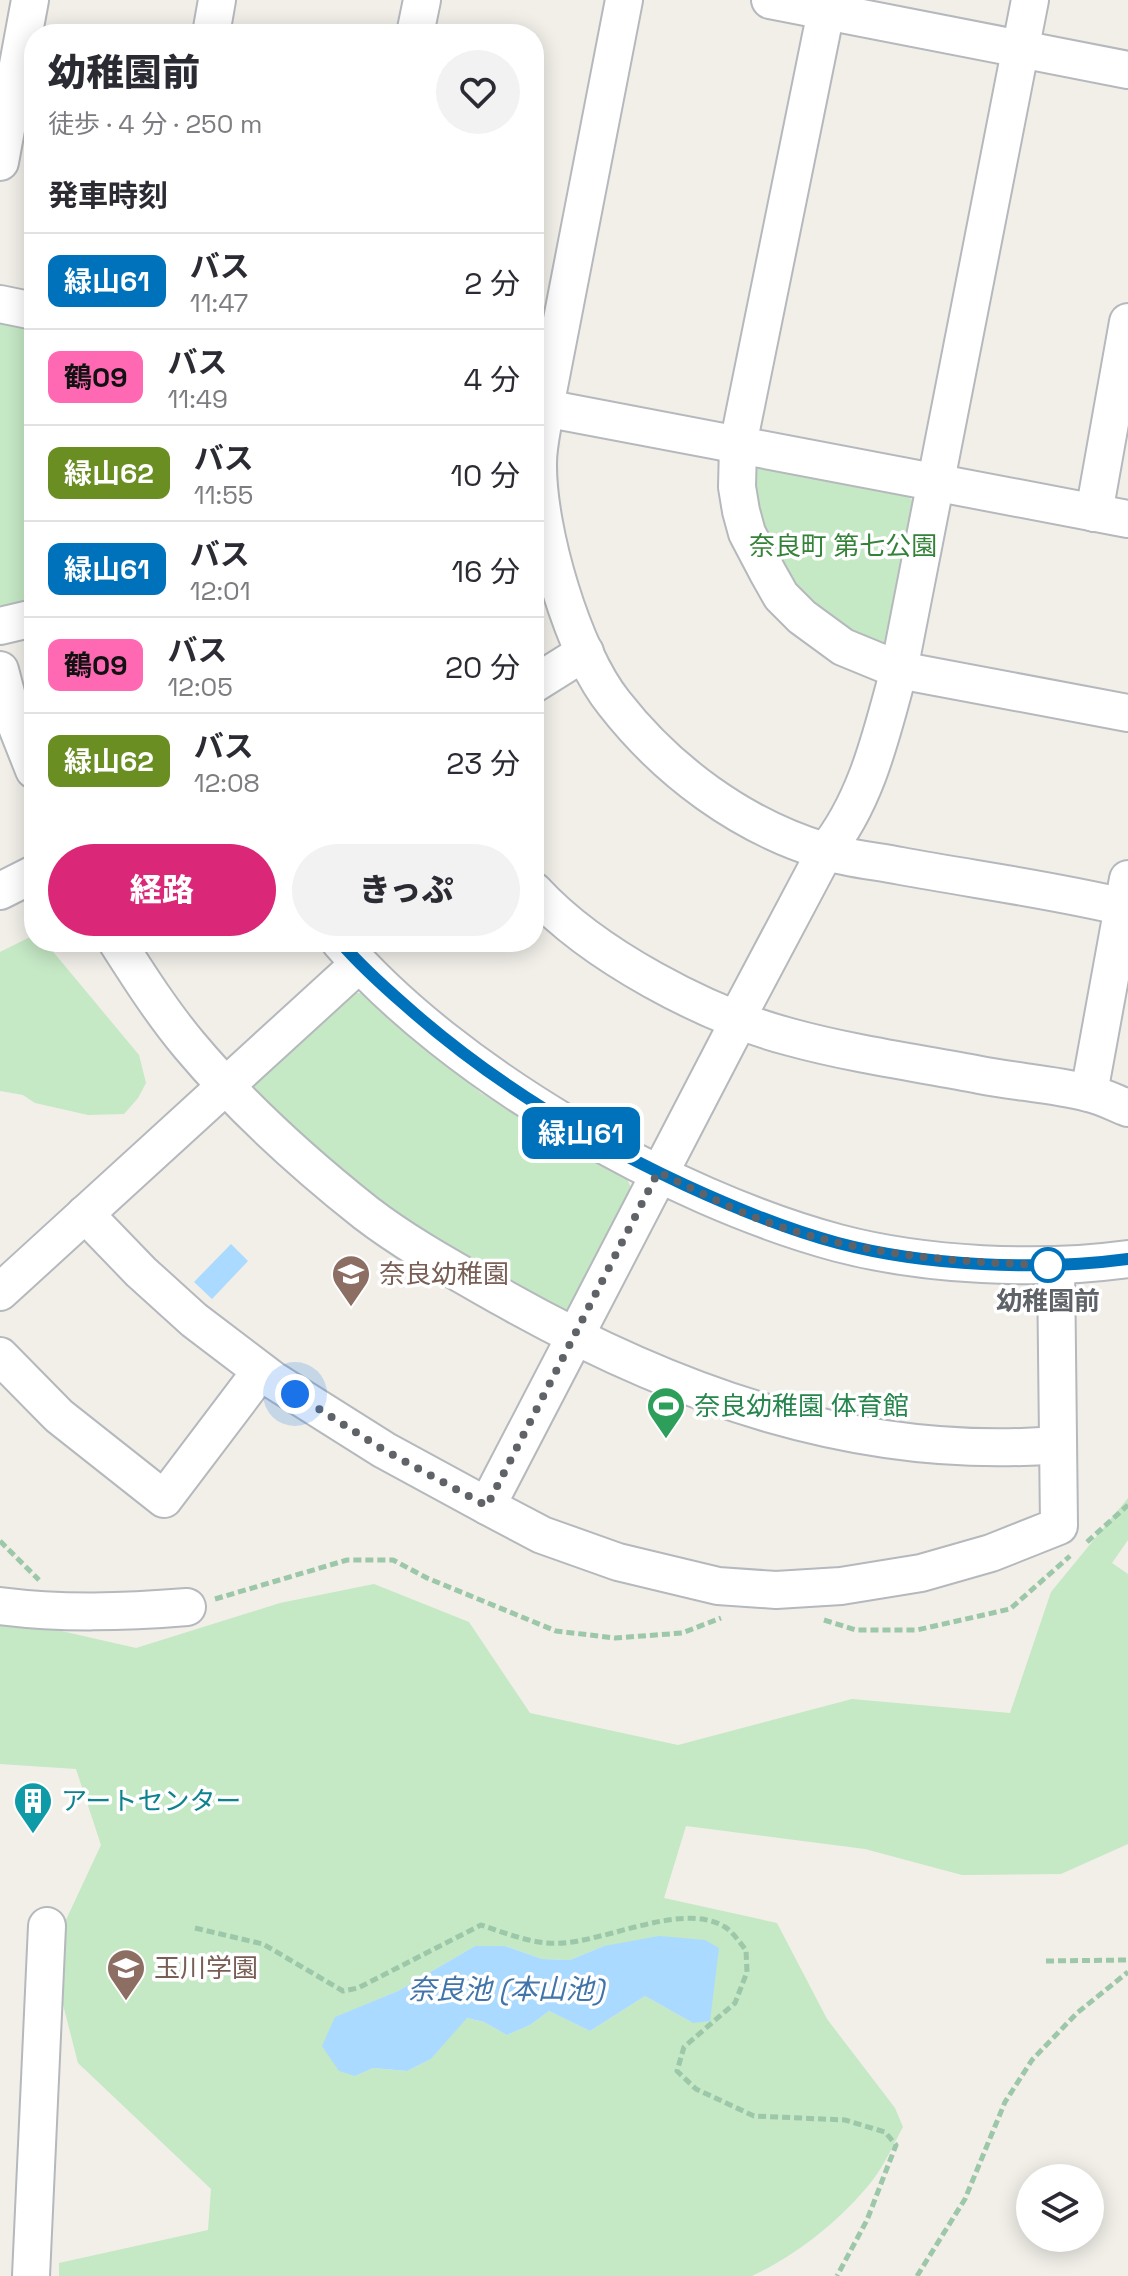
<!DOCTYPE html>
<html lang="ja">
<head>
<meta charset="utf-8">
<style>
  :root { --surface:#fff; --page:#f2f2f3; --text:#2b2b33; --muted:#7c7c81; --line:#e1e1e2; --accent:#db2777 }
  body { margin:0; font-family:"Space Grotesk","Noto Sans JP",sans-serif; background:var(--page); color:var(--text); height:100vh; display:flex; flex-direction:column; font-size:30px; white-space:nowrap }
  * { box-sizing:border-box; margin:0 }
  p { font-size:26px; color:var(--muted) }
  .icon { flex:none; width:44px; height:44px; fill:none; stroke:currentColor; stroke-width:2; stroke-linecap:round; stroke-linejoin:round }
  .map { position:relative; flex:1; overflow:hidden }
  .details { position:absolute; left:24px; top:24px; width:520px; height:928px; display:flex; flex-direction:column; background:var(--surface); border-radius:32px; box-shadow:0 4px 20px #0003 }
  .details>* { flex:none }
  .badge { padding:0 16px; border-radius:12px; font-size:28px; line-height:52px }
  .controls { position:absolute; left:1016px; top:2164px; display:grid; gap:16px }
  .controls a { display:grid; place-items:center; width:88px; height:88px; border-radius:50%; background:var(--surface); box-shadow:0 4px 20px #0003; font-size:40px }
  .you { position:absolute; width:40px; height:40px; margin:-20px; border:6px solid #fff; border-radius:50%; background:#1a73e8; box-shadow:0 0 0 12px #1a73e833 }
  .map>.badge { position:absolute; translate:-50% -50%; box-shadow:0 0 0 4px #fff }
  h2 { padding:0 24px; font-size:30px; line-height:72px }
  .round { display:grid; place-items:center; flex:none; width:84px; height:84px; border-radius:42px; background:var(--page) }
  .headline { display:flex; align-items:center; justify-content:space-between; height:136px; padding:0 24px }
  h1 { font-size:38px; font-weight:800; line-height:60px }
  .primary-button { display:flex; gap:16px; margin-top:auto; padding:16px 24px }
  .primary-button a { flex:1; height:92px; border-radius:48px; background:var(--accent); color:#fff; font-size:32px; font-weight:800; line-height:92px; text-align:center }
  .primary-button a+a { background:var(--page); color:var(--text) }
  ul { padding:0; list-style:none }
  li { display:flex; align-items:center; gap:24px; height:96px; padding:0 24px; border-top:2px solid var(--line) }
  li div { flex:1 }
  li b { display:block; font-size:30px }
  li em { font-style:normal }
  li .badge { min-width:88px; font-weight:700; text-align:center }
  .map>svg:first-child { display:block }
</style>
</head>
<body>
<div class="map">
<svg width="1128" height="2276" viewBox="0 0 1128 2276">
  <rect width="100%" height="100%" fill="#f1efe8"/>
  <g fill="#c5e8c5" fill-rule="evenodd">
    <path d="M0,319L34,326V607L13,613L0,605Z"/>
    <path d="M748,460L902,490L920,508L891,639L879,651L789,586L762,533Z"/>
    <path d="M34,935V942H45L139,1055L146,1083L138,1098L124,1114L88,1115L35,1103L23,1095L0,1091V952Z"/>
    <path d="M346,993H365L481,1093L565,1144L625,1174L634,1195L571,1313L556,1316L446,1254L251,1098L252,1079Z"/>
    <path d="M1128,1498V1540L1112,1563L1128,1574V1844L1061,1874L962,1875L865,1849L686,1826L664,1898L777,1923L827,2019L895,2108L903,2127C893,2145 884,2166 872,2181C841,2220 797,2255 752,2276H59V2263L208,2230L211,2189L78,2063L50,1954L101,1845L76,1769L0,1764V1617L136,1648L280,1603L374,1584L469,1622L530,1713L678,1745L852,1699L1010,1713L1051,1592ZM475,1946H505L542,1959L570,1960L604,1946L693,2023L645,1996L590,2031L549,2011L530,2025L507,2035L484,2022L466,2018L431,2059L407,2071L373,2068L355,2076L336,2017L398,1991Z"/>
  </g>
  <g fill="#aadaff">
    <path d="M231,1244L248,1261L212,1299L194,1282Z"/>
    <path d="M659,1936L705,1940L719,1948L710,2021L693,2023L645,1996L590,2031L549,2011L530,2025L507,2035L484,2022L467,2018L431,2059L407,2071L373,2068L355,2076L339,2071L322,2046L335,2017L398,1991L475,1946H505L542,1959L570,1960L604,1946Z"/>
  </g>
  <g fill="none" stroke-linecap="round" stroke-linejoin="round">
    <g stroke="#b5b8bc" stroke-width="40">
      <g id="minor">
        <path d="M624,0L547,397C545,419 538,441 538,463C537,529 573,652 614,703C667,771 741,826 824,851C849,859 876,861 901,866C977,880 1054,890 1128,908"/>
        <path d="M770,0L1128,70"/>
        <path d="M826,11L738,445L737,487L741,511L747,533L768,573L781,596L802,617L843,647L899,670L1128,713"/>
        <path d="M211,34L217,0"/>
        <path d="M415,34L422,0"/>
        <path d="M0,162L30,0"/>
        <path d="M0,304L34,311"/>
        <path d="M534,406L1128,519"/>
        <path d="M1094,513L1128,322"/>
        <path d="M0,626L34,618"/>
        <path d="M0,670L11,712L34,770"/>
        <path d="M534,684L585,652"/>
        <path d="M0,891L34,874"/>
        <path d="M534,891C593,955 706,1015 790,1037C852,1054 917,1063 980,1075C1016,1082 1053,1084 1088,1093C1102,1096 1115,1103 1128,1108"/>
        <path d="M117,942C140,978 163,1014 190,1046C242,1108 303,1163 366,1213C409,1246 458,1272 505,1299C676,1395 858,1461 1058,1445"/>
        <path d="M340,942C453,1074 671,1198 838,1243C925,1266 1039,1271 1128,1259"/>
        <path d="M1089,1093L1128,879"/>
        <path d="M85,1214L141,1272L194,1320L273,1380L384,1450L487,1506L542,1535L618,1562L718,1586L776,1590L841,1586L921,1573L991,1553L1059,1526L1056,1265"/>
        <path d="M0,1292L359,964"/>
        <path d="M0,1356L59,1416L164,1499L260,1372"/>
        <path d="M487,1506L732,1034L737,1018L825,852C867,801 882,732 899,670L1030,0"/>
        <path d="M0,1606C63,1614 124,1612 187,1607"/>
        <path d="M31,2276L47,1926"/>
      </g>
    </g>
    <g stroke="#9cc7a9" stroke-width="5" stroke-dasharray="8 4" stroke-linecap="butt">
      <path d="M0,1541L39,1580"/>
      <path d="M1087,1542L1128,1505"/>
      <path d="M215,1599L347,1560H393L427,1578L556,1631L615,1638L682,1633L721,1618"/>
      <path d="M824,1620L856,1630H917L1010,1609L1070,1556"/>
      <path d="M195,1928L263,1944L343,1991L358,1988L481,1925C502,1932 525,1941 547,1943C597,1948 679,1899 725,1927C733,1932 740,1943 746,1950L747,1972L735,2003L684,2047L677,2071L696,2089L754,2116L845,2120L885,2132L896,2145L867,2220L837,2276"/>
      <path d="M1046,1961L1128,1960"/>
      <path d="M917,2276L965,2199L1005,2102L1032,2060L1077,2013L1128,1972"/>
    </g>
    <use href="#minor" stroke="#fff" stroke-width="36"/>
  </g>
  <g fill="none" stroke-linecap="round" stroke-linejoin="round">
    <g stroke="#fff" stroke-width="18">
      <path id="line" d="M340,942C360,965 382,985 405,1005C489,1080 584,1138 685,1185C735,1208 785,1229 838,1243C925,1266 1039,1271 1128,1259"/>
    </g>
    <use href="#line" stroke="#0072bc" stroke-width="12"/>
    <path stroke="#5f6368" stroke-width="8" stroke-dasharray="0 14.4" d="M295,1394L384,1450L487,1506L658,1172C692,1188 725,1206 759,1219C855,1255 955,1263 1056,1265H1048"/>
  </g>
  <defs>
    <g id="school-pin" transform="scale(2)"><path d="M0 17L-7.5 6A9.5 9.5 0 1 1 7.5 6Z" fill="#8d6e63" stroke="#fff"/><path d="M0-5L7-2L0 1L-7-2ZM-4 1L0 2.5L4 1V4Q0 6-4 4Z" fill="#fff"/></g>
    <g id="stadium-pin" transform="scale(2)"><path d="M0 17L-7.5 6A9.5 9.5 0 1 1 7.5 6Z" fill="#2e9e5b" stroke="#fff"/><path d="M0-5a6.5 5 0 1 0 0 10a6.5 5 0 1 0 0-10ZM-3.5-1.8h7v3.6h-7Z" fill="#fff"/></g>
    <g id="building-pin" transform="scale(2)"><path d="M0 17L-7.5 6A9.5 9.5 0 1 1 7.5 6Z" fill="#0f9aa8" stroke="#fff"/><path d="M-4-6H4V6H1V3H-1V6H-4ZM-2.5-4.3h1.7v1.8h-1.7ZM.8-4.3h1.7v1.8H.8ZM-2.5-1h1.7V.8h-1.7ZM.8-1h1.7V.8H.8Z" fill="#fff"/></g>
    <g id="university-pin" transform="scale(2)"><path d="M0 17L-7.5 6A9.5 9.5 0 1 1 7.5 6Z" fill="#8d6e63" stroke="#fff"/><path d="M0-5L7-2L0 1L-7-2ZM-4 1L0 2.5L4 1V4Q0 6-4 4Z" fill="#fff"/></g>
  </defs>
  <g fill-rule="evenodd">
    <use href="#school-pin" x="351" y="1274"/>
    <use href="#stadium-pin" x="666" y="1406"/>
    <use href="#building-pin" x="33" y="1801"/>
    <use href="#university-pin" x="126" y="1968"/>
  </g>
  <circle fill="#fff" stroke="#0072bc" stroke-width="4" cx="1048" cy="1265" r="16"/>
  <g text-anchor="middle" dominant-baseline="central" stroke-width="7" stroke-linejoin="round" paint-order="stroke">
    <g font-size="26" fill="#348238" stroke="#fff">
      <text x="843" y="546">奈良町 第七公園</text>
    </g>
    <g font-size="26" fill="#785e54" stroke="#fff" text-anchor="start">
      <text x="379" y="1274">奈良幼稚園</text>
      <text x="154" y="1968">玉川学園</text>
    </g>
    <g font-size="26" font-weight="bold" fill="#5f6368" stroke="#fff">
      <text x="1048" y="1301">幼稚園前</text>
    </g>
    <g font-size="26" fill="#27864d" stroke="#fff" text-anchor="start">
      <text x="694" y="1406">奈良幼稚園 体育館</text>
    </g>
    <g font-size="26" fill="#0d838f" stroke="#fff" text-anchor="start">
      <text x="61" y="1801">アートセンター</text>
    </g>
    <g font-size="28" font-style="italic" fill="#4174aa" stroke="#fff">
      <text x="506" y="1989">奈良池 (本山池)</text>
    </g>
  </g>
</svg>
<div class="controls">
<a><svg class="icon" aria-label="layers" viewBox="0 0 24 24"><path d="M12 4l9 5-9 5-9-5zM3 14l9 5 9-5"/></svg></a>
</div>
<div class="you" style="left:295px;top:1394px"></div>
<b class="badge" style="left:581px;top:1133px;background:#0072bc;color:#fff">緑山61</b>
<section class="details">
<div class="headline"><div><h1>幼稚園前</h1><p>徒歩 · 4 分 · 250 m</p></div><a class="round"><svg class="icon" aria-label="heart" viewBox="0 0 24 24"><path d="M12 20l-8-8c-3-5 5-10 8-4 3-6 11-1 8 4z"/></svg></a></div>
<h2>発車時刻</h2>
<ul>
<li><span class="badge" style="background:#0072bc;color:#fff">緑山61</span><div><b>バス</b><p>11:47</p></div><em>2 分</em></li>
<li><span class="badge" style="background:#ff69b4;color:#111">鶴09</span><div><b>バス</b><p>11:49</p></div><em>4 分</em></li>
<li><span class="badge" style="background:#6b8e23;color:#fff">緑山62</span><div><b>バス</b><p>11:55</p></div><em>10 分</em></li>
<li><span class="badge" style="background:#0072bc;color:#fff">緑山61</span><div><b>バス</b><p>12:01</p></div><em>16 分</em></li>
<li><span class="badge" style="background:#ff69b4;color:#111">鶴09</span><div><b>バス</b><p>12:05</p></div><em>20 分</em></li>
<li><span class="badge" style="background:#6b8e23;color:#fff">緑山62</span><div><b>バス</b><p>12:08</p></div><em>23 分</em></li>
</ul>
<div class="primary-button"><a>経路</a><a>きっぷ</a></div>
</section>
</div>
</body>
</html>
